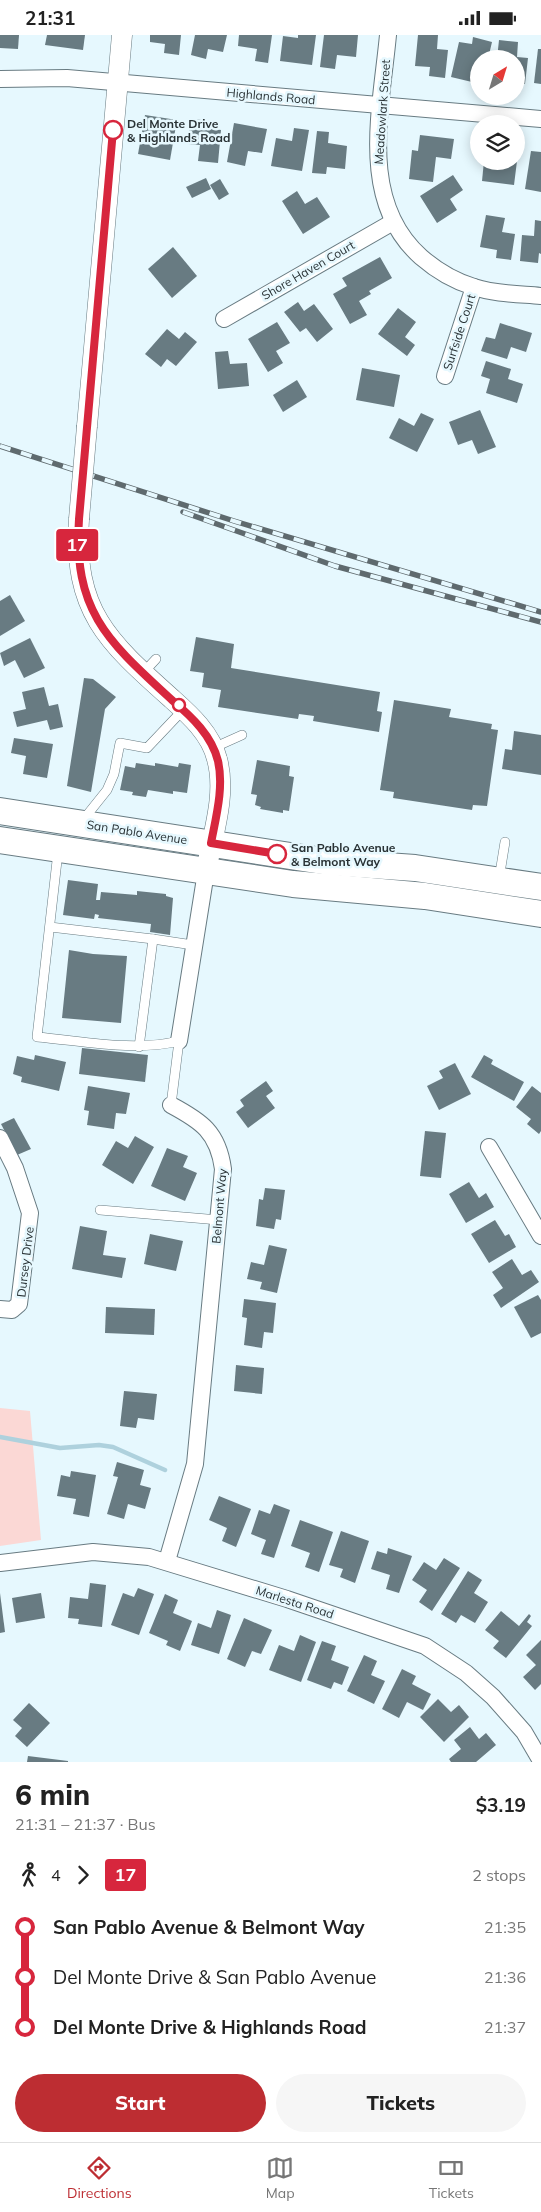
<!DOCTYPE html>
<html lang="en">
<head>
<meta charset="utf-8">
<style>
  :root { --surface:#fff; --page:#f6f6f6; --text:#222; --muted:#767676; --line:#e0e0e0; --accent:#bd2d32 }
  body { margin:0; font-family:Mulish,sans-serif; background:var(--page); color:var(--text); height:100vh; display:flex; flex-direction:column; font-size:19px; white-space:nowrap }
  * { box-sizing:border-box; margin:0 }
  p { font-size:16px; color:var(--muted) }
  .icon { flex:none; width:28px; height:28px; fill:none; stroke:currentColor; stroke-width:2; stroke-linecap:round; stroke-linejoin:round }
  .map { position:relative; height:1727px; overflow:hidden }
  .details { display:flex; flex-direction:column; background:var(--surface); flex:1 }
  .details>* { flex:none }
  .badge { padding:0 10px; border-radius:4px; font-size:18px; line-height:32px }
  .needle { width:32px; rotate:38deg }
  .tools { position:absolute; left:470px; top:15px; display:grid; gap:10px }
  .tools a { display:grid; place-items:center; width:55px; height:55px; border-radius:50%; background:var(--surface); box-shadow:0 2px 12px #0003; font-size:25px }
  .map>.badge { position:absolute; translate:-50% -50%; box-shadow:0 0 0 2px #fff }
  .legs { display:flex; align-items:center; gap:8px; height:55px; padding:0 15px; font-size:16px }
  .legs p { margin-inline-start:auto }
  .overview { display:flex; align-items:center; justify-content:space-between; height:85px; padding:0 15px }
  h1 { font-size:28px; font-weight:800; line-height:38px }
  .action { display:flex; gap:10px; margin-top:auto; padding:10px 15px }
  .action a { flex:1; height:58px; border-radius:30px; background:var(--accent); color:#fff; font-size:20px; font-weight:800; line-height:58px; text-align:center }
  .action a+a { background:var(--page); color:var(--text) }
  ul { padding:0 15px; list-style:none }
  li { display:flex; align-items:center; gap:18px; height:50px; font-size:19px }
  li i { display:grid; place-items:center; width:8px; height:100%; margin:0 6px; background:currentColor }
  li i::after { content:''; width:12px; height:12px; margin:-6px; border:4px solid; border-radius:50%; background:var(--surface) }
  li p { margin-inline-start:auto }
  li:first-child i { background:linear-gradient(#0000 50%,currentColor 0) }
  li:last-child i { background:linear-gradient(currentColor 50%,#0000 0) }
  .status { display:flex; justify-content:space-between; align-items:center; height:35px; padding:0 25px; background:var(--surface); direction:ltr }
  .status svg { height:14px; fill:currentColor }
  .dock { display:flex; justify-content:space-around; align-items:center; height:70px; border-top:1px solid var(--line); background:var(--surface); font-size:14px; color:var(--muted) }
  .dock a { display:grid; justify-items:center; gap:2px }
  .dock .current { color:var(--accent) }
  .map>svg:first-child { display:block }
</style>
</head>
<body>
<div class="status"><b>21:31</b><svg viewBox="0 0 49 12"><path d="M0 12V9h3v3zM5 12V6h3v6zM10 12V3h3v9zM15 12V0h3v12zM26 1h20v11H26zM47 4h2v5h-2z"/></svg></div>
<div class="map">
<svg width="541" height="1727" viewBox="0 0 541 1727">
  <rect width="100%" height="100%" fill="#e6f8fe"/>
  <path fill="#fbd8d5" d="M0,1373L30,1376L41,1505L0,1511Z"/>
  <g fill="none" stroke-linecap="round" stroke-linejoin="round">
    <path stroke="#aed1dd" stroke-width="4.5" d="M0,1402L60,1413L99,1410L113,1412L165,1435"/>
  </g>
  <g fill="#687b82">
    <path d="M0,0H19L18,14L0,13Z"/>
    <path d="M47,0H85L83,15L45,10Z"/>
    <path d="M150,0H181L179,20L164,18L165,9L150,7Z"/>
    <path d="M195,0H227L223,17L208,14L206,24L191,20Z"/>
    <path d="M239,0H272L268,28L255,26L257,14L238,11Z"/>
    <path d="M298,0H316L312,30L280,26L283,1L298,3Z"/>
    <path d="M324,0H358L356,22L337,20L335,34L320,32Z"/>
    <path d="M418,0H438L437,14L448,15L445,43L429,41L430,32L415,31Z"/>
    <path d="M473,2L492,7L488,24H479V39L474,38L472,47L451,42L459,7L472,9Z"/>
    <path d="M499,5L518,7L517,22L528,23L525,49L516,48V24H497Z"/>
    <path d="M538,14H541V49L534,48Z"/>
    <path d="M145,80L177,85L170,125L138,119Z"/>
    <path d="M190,84L206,85L205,93L221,95L218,128L198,126L200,110L188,109Z"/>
    <path d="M234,88L267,94L262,118L248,116L245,131L227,127Z"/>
    <path d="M294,93L309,95L302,136L271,131L276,103L292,106Z"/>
    <path d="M317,96L329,97L328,108L347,111L345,134L327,132L326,139L312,138Z"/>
    <path d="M420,100L454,104L451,124L436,122L433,147L409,144L412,115L418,116Z"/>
    <path d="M531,116L541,117V157L525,154Z"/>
    <path d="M484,126H517L514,150L482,146Z"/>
    <path d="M453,140L463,155L450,164L457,175L437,188L420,161Z"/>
    <path d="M206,143L211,154L192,163L186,152Z"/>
    <path d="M220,144L229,159L219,165L210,150Z"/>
    <path d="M297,156L305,169L317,162L330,182L303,199L282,166Z"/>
    <path d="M486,180L505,183L502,197L515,199L511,225L496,223L497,215L480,212Z"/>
    <path d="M535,185L541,186V219L539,218L538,228L520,226L522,200L534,201Z"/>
    <path d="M173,212L197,241L172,263L148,234Z"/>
    <path d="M380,222L392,243L369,256L371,259L359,266L367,280L350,289L333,259L347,251L342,243Z"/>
    <path d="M298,267L304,276L314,269L333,294L317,307L306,293L300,297L284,277Z"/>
    <path d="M398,273L416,287L405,302L415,310L407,321L378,299Z"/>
    <path d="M277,287L290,308L276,316L283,328L268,337L248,304Z"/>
    <path d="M500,288L532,298L526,317L511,312L507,324L481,316L486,302L495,304Z"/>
    <path d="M167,294L179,304L185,297L197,307L176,331L167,324L161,332L145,319Z"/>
    <path d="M228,316L230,329L247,328L249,351L218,354L215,317Z"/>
    <path d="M486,326L511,334L508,344L523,349L517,368L486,358L490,344L481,341Z"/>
    <path d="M362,333L400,340L394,372L356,365Z"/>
    <path d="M297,345L307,362L283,377L273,360Z"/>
    <path d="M480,375L496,412L478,419L472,405L458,410L449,387Z"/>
    <path d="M421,378L434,384L417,417L389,403L399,383L414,391Z"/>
    <path d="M10,560L25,586L0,601V566Z"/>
    <path d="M196,602L234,609L231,633L380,657L377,676L382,677L379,697L313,686L314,681L299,679L298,684L218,672L221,655L202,652L204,638L190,636Z"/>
    <path d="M30,603L45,633L24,643L15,625L4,631L0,618Z"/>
    <path d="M84,643L93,644L116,662L105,674L91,757L67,751Z"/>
    <path d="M44,652L49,671L58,669L63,692L50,695L47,685L17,692L13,677L26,674L22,657Z"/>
    <path d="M394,665L451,674L449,682L492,689L491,694L498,695L487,771L473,770L472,775L393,763L394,757L380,755Z"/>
    <path d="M514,696L541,700V740L502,734L505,714L512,715Z"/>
    <path d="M14,703L53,709L47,743L23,739L26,721L11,718Z"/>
    <path d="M257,725L290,731L289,741L294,742L289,776L283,775V778L260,774L261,772L255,770L257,760L251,759Z"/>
    <path d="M136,728L155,731V728L178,732L179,728L191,730L187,758L173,756V759L148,755L146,762L132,760L133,757L120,755L125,731L135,733Z"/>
    <path d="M68,845L98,849L96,865H100L101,857L137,860V856L166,859V861L173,863L170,900L150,897L151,889L98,883L99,880L95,879L94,884L63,880Z"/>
    <path d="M69,915L93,919L127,921L121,988L62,983Z"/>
    <path d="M82,1013L148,1020L145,1047L79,1039Z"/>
    <path d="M35,1020L66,1027L59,1056L21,1047L22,1042L13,1039L17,1021L34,1025Z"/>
    <path d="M484,1020L493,1025L491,1029L524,1047L514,1066L471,1042Z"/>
    <path d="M455,1028L471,1059L439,1075L427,1051L443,1043L439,1036Z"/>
    <path d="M266,1046L273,1056L266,1061L275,1073L248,1093L236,1077L244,1071L240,1065Z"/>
    <path d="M88,1051L130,1058L126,1079L116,1078L114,1094L87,1090L89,1076L84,1075Z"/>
    <path d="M532,1051L541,1058V1096L539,1099L527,1089L531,1084L516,1072Z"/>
    <path d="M14,1083L31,1114L17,1120L1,1089Z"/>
    <path d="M425,1096L446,1098L441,1143L420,1141Z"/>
    <path d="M135,1101L154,1112L133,1149L102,1130L116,1106L128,1113Z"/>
    <path d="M167,1113L188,1121L183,1132L197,1138L185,1166L151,1151Z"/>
    <path d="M469,1147L479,1163L486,1158L494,1172L466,1188L449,1159Z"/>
    <path d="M265,1153L285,1155L281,1185L276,1184L274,1194L256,1191L259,1164L263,1165Z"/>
    <path d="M495,1185L505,1201L509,1199L516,1212L489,1228L471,1199Z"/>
    <path d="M80,1191L107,1196L103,1220L126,1223L122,1243L72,1234Z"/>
    <path d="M150,1199L183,1206L176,1236L144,1229Z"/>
    <path d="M269,1210L287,1214L277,1258L260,1254L262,1247L247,1244L251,1227L264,1230Z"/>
    <path d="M512,1224L522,1240L531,1235L539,1247L501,1273L493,1260L503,1253L492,1237Z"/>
    <path d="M538,1260L541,1265V1298L531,1303L514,1272Z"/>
    <path d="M244,1264L276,1268L273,1298L264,1297L262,1313L244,1310L247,1283L242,1282Z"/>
    <path d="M106,1272L155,1274L154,1300L105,1298Z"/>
    <path d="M236,1330L264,1333L262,1359L234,1356Z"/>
    <path d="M124,1356L157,1359L154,1385L138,1383L136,1393L120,1391Z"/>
    <path d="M117,1427L144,1435L140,1450L151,1453L145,1474L128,1469L124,1484L107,1479L118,1442L113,1441Z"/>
    <path d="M71,1436L96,1440L89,1482L73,1479L76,1464L57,1461L61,1440L70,1442Z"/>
    <path d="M219,1461L251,1474L236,1512L222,1506L227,1493L209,1485Z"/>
    <path d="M274,1469L290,1475L274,1523L261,1519L266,1505L251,1499L259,1475L270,1479Z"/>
    <path d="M300,1485L333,1497L319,1537L305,1532L310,1518L291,1511Z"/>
    <path d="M341,1496L369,1506L355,1548L340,1542L343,1534L329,1530Z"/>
    <path d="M388,1513L412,1521L399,1558L386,1554L390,1540L371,1534L377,1516L387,1519Z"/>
    <path d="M444,1523L460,1533L432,1576L419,1567L427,1555L412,1545L424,1527L436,1535Z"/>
    <path d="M468,1536L482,1545L474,1558L488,1567L475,1588L461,1580L456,1588L441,1579Z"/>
    <path d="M90,1548L106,1550L102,1592L78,1589L79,1584L68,1583L70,1562L88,1564Z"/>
    <path d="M138,1553L154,1559L139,1600L111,1590L123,1558L134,1562Z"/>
    <path d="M0,1558L5,1597L0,1598Z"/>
    <path d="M41,1558L45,1583L16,1588L12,1563Z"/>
    <path d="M165,1559L178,1565L173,1578L192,1586L180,1616L166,1610L168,1606L149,1598Z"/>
    <path d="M217,1575L231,1580L219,1619L191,1610L198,1588L211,1593Z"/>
    <path d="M501,1576L519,1591L529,1579L531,1581L527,1587L532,1591L506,1623L493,1613L499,1606L485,1595Z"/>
    <path d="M244,1583L272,1595L261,1619L252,1616L245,1632L227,1624Z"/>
    <path d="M300,1600L316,1607L301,1647L269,1635L279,1610L294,1616Z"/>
    <path d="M541,1605V1649L535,1655L523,1642L536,1630L526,1620Z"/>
    <path d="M322,1606L336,1611L331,1625L349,1632L342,1650L334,1647L331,1654L307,1645Z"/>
    <path d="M364,1620L377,1626L371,1640L385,1646L374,1669L347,1656Z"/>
    <path d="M402,1634L416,1641L412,1649L431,1659L423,1675L407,1667L399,1683L382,1674Z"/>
    <path d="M438,1664L451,1677L459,1670L469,1682L444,1707L420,1682Z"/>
    <path d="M29,1668L50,1688L27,1712L15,1701L22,1693L13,1685Z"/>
    <path d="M470,1692L479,1704L486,1698L496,1710L476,1727H451L449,1724L461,1714L454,1705Z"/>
    <path d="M28,1721L68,1726V1727H27Z"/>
  </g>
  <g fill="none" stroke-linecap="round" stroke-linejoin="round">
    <g stroke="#687b82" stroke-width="10">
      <g id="service">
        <path d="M143,638L156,624"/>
        <path d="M213,713L242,700"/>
        <path d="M83,785L107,755L114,739L120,708L147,713L183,675"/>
        <path d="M58,817L37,1002C84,1006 133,1017 179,1006L171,1070"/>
        <path d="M499,844L505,807"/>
        <path d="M50,892L153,904L139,1012"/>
        <path d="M153,904L193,910"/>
        <path d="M100,1175L219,1185"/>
      </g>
    </g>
    <g stroke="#687b82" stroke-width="18">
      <g id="minor">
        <path d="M388,0C381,75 358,166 421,222C436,235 454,246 474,252C495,259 519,259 541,261"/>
        <path d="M0,44L67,43L541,84"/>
        <path d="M224,284L393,187"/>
        <path d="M445,341L474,252"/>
        <path d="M179,1006L206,837"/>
        <path d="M0,1103L15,1133L30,1178L19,1269L12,1275L0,1274"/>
        <path d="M489,1112L541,1201"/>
        <path d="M167,1526L195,1429L223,1134C218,1097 201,1086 171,1070"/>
        <path d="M0,1528L93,1517L149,1522L287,1564L425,1611L466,1638L493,1662L524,1697L541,1726"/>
      </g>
    </g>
    <g stroke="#687b82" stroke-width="21">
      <g id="tertiary">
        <path d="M87,391L122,0"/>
        <path d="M79,484C73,576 107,606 172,664C190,680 211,699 217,724C227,760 212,801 206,837"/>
      </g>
    </g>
    <g stroke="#687b82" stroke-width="28">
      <g id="primary">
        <path d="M0,776L329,827L415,833L541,852"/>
        <path d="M0,805L293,849L425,861L541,879"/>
      </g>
    </g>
    <use href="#service" stroke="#fff" stroke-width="9"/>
    <use href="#minor" stroke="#fff" stroke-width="16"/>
    <use href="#tertiary" stroke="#fff" stroke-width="20"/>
    <use href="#primary" stroke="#fff" stroke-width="26"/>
    <g stroke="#5f6a6e" stroke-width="5.5">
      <g id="rail">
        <path d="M0,411L234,486L541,577"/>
        <path d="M183,477L335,531L541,587"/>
      </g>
    </g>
    <use href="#rail" stroke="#e6f8fe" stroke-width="4" stroke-dasharray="11" stroke-linecap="butt"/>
    <g stroke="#687b82" stroke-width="21" stroke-linecap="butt">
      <path id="tertiary-bridge" d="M79,484L87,391"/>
    </g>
    <use href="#tertiary-bridge" stroke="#fff" stroke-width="20"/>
  </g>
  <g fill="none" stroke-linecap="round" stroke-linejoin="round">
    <g stroke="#fff" stroke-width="11">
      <path id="line-1" d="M113,95L79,484C73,578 109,607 173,666C192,682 212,701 218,726C224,752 216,782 211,808L277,819"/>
    </g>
    <use href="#line-1" stroke="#d7263d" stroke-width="8"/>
  </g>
  <g fill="#fff" stroke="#d7263d" stroke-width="2.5">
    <circle cx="113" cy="95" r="9"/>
    <circle cx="179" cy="670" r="6"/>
    <circle cx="277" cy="819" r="9"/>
  </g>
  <g text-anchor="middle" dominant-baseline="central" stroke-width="5" stroke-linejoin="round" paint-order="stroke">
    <g font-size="12" fill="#293235" stroke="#e6f8fe">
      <text transform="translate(271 61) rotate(5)">Highlands Road</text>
      <text transform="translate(382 77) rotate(-86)">Meadowlark Street</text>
      <text transform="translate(308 235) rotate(-30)">Shore Haven Court</text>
      <text transform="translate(459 297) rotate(-72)">Surfside Court</text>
      <text transform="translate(137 797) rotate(9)">San Pablo Avenue</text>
      <text transform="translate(219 1171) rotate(-85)">Belmont Way</text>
      <text transform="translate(25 1227) rotate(-83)">Dursey Drive</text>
      <text transform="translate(295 1567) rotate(18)">Marlesta Road</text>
    </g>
    <g font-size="12" font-weight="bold" fill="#293235" stroke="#e6f8fe" text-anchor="start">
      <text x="127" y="88">Del Monte Drive<tspan x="127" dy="14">&amp; Highlands Road</tspan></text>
      <text x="291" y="812">San Pablo Avenue<tspan x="291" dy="14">&amp; Belmont Way</tspan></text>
    </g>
  </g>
</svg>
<div class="tools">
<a><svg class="needle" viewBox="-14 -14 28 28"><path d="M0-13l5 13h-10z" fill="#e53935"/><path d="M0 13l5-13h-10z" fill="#767676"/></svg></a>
<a><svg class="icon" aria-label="layers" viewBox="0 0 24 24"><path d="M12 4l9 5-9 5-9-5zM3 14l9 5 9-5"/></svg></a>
</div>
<b class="badge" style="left:77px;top:510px;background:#d7263d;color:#fff">17</b>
</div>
<section class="details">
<div class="overview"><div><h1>6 min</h1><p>21:31 – 21:37 · Bus</p></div><b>$3.19</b></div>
<div class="legs"><svg class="icon" aria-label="walk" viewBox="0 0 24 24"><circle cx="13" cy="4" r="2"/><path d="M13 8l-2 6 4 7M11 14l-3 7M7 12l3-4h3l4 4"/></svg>4<svg class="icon" aria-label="forward" viewBox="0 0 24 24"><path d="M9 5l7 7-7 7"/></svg><b class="badge" style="background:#d7263d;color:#fff">17</b><p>2 stops</p></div>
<ul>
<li><i style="color:#d7263d"></i><b>San Pablo Avenue &amp; Belmont Way</b><p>21:35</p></li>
<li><i style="color:#d7263d"></i><span>Del Monte Drive &amp; San Pablo Avenue</span><p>21:36</p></li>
<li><i style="color:#d7263d"></i><b>Del Monte Drive &amp; Highlands Road</b><p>21:37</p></li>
</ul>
<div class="action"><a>Start</a><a>Tickets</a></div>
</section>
<nav class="dock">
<a class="current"><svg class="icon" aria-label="directions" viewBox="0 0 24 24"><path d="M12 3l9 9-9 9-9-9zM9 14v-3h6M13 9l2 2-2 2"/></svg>Directions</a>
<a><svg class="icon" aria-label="map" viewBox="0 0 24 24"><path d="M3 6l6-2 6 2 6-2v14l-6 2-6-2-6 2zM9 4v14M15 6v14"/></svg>Map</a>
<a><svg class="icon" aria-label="tickets" viewBox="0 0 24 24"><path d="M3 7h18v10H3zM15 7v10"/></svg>Tickets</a>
</nav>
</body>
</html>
